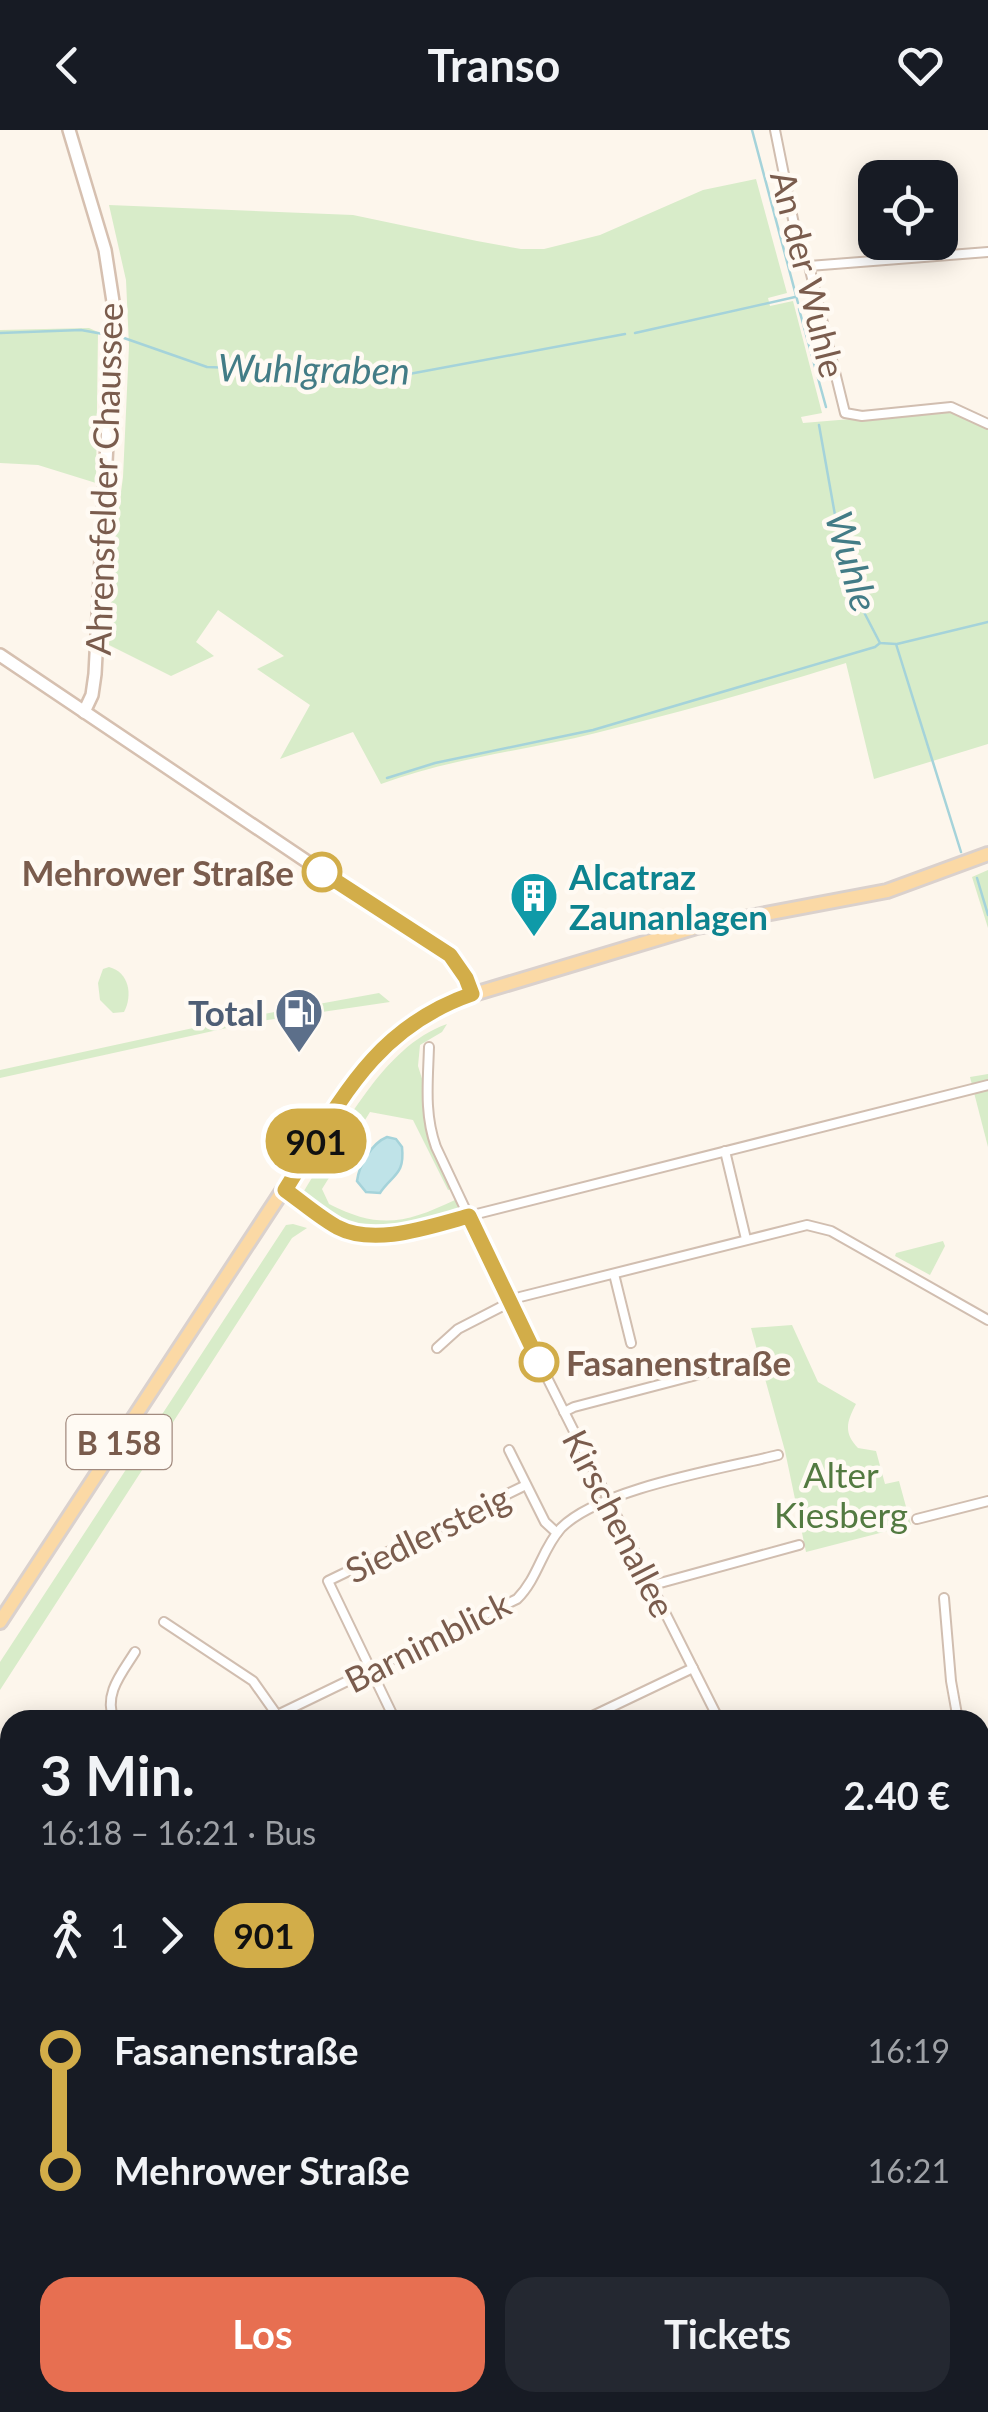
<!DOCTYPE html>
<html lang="de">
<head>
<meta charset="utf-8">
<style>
  :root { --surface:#171b24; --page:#242831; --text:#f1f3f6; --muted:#9ea1a6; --accent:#e76f51 }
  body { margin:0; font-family:Lato,sans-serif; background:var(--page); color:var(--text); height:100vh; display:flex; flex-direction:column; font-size:38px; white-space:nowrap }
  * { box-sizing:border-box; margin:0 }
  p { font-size:32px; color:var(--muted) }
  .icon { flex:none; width:55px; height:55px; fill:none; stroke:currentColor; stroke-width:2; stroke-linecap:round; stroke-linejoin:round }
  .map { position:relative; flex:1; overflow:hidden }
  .sheet { position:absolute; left:0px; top:1580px; width:990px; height:702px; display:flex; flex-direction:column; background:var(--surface); border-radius:30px 30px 0 0; box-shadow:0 5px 25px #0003 }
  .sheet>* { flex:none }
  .badge { padding:0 20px; border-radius:32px; font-size:35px; line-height:65px }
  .tools { position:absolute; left:858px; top:30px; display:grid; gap:20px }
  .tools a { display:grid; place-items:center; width:100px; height:100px; border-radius:20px; background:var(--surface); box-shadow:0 5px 25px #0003; font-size:50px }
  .map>.badge { position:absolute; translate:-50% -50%; box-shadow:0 0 0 5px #fff }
  .legs { display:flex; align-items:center; gap:15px; height:110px; padding:0 40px; font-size:32px }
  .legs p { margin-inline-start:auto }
  .overview { display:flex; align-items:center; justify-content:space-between; height:170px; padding:0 40px }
  h1 { font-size:55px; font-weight:700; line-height:75px }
  .button { display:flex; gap:20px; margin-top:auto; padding:20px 40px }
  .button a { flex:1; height:115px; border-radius:30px; background:var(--accent); color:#fff; font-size:40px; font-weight:700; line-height:115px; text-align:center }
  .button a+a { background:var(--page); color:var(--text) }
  ul { padding:0 40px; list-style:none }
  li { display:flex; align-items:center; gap:35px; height:120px; font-size:38px }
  li i { display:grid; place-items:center; width:15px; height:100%; margin:0 12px; background:currentColor }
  li i::after { content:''; width:25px; height:25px; margin:-12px; border:8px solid; border-radius:50%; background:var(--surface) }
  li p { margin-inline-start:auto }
  li:first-child i { background:linear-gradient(#0000 50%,currentColor 0) }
  li:last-child i { background:linear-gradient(currentColor 50%,#0000 0) }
  header { display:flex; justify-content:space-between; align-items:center; height:130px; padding:0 40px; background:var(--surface); font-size:45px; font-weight:700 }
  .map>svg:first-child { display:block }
</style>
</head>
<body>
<header><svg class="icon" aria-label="back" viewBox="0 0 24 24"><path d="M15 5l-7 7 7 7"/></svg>Transo<svg class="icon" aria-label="heart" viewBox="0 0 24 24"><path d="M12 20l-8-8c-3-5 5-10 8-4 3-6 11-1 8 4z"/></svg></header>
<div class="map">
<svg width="988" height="2282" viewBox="0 0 988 2282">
  <rect width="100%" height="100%" fill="#fdf6ec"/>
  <g fill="#d8ecc9">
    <path d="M756,49L787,163L768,168L770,176L793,171L822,283L801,287L803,293L947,281L988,297V614L874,649L846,533C763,559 680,582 596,603C524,621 451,628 381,654L353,602L280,629L310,575L257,539L284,526L218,480L196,512L214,526L171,546L109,515L114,415L123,347L129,216L126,150L109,75L353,85L477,111L521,119H544L600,105L703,60Z"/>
    <path d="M89,198L98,202L96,353L38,335L0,333V200Z"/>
    <path d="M988,740V798L972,747Z"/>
    <path d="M109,837C129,842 133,865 124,882L113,883L100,870L98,853L103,839Z"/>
    <path d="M379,863L390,872L254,892L0,948V940L230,890Z"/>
    <path d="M447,894L442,902L420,915L418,936L424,955L426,995L432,1017L453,1058L448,1060L413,990L370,982L322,1059L329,1074C380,1100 406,1093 455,1070L460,1077L458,1085C408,1101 340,1110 304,1061C339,1006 382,916 447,894Z"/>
    <path d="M988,944V1017L970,947Z"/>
    <path d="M293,1094L307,1098L292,1108L0,1560V1532L286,1095Z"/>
    <path d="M943,1111L945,1116L930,1145L895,1126L896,1123Z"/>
    <path d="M792,1195L818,1252L856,1274C847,1291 843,1303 858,1318L876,1321L885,1354L899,1351L911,1395L806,1422L785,1321L751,1198Z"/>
    <path d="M988,2177V2282H908L915,2273L980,2272V2188Z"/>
  </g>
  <path fill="#bfe3e8" stroke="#a5d3da" stroke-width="2.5" d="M387,1007L396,1009L402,1017C405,1045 393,1044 380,1063L366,1062L357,1051C359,1035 372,1013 387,1007Z"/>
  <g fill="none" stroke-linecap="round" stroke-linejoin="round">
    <g stroke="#a5d3da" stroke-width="2.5">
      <path d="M752,0L798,173"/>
      <path d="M799,179L826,277"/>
      <path d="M0,203L81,200L103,204"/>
      <path d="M635,203L795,167"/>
      <path d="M124,208L207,237L409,244L625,204"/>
      <path d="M819,295L843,430L852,459L880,513L896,514L961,722"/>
      <path d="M897,514L988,492"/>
      <path d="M387,648L435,633L593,600L875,517L880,513"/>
      <path d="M977,748L988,785"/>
    </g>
    <g stroke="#d1beb0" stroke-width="12">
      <g id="street">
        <path d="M775,0L800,124L809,136L845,283L862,286L951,277L988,294"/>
        <path d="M809,136L988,122"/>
        <path d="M429,917C428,951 424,984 436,1017L509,1172L719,1590"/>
        <path d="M725,1021L746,1109"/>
        <path d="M285,1060C357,1110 355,1110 441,1093L988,955"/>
        <path d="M614,1144L631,1213"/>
        <path d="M437,1218L458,1199L520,1167L807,1095L831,1101L988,1190"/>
        <path d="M564,1282L574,1277L754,1230"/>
        <path d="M509,1320L545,1392L557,1403"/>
        <path d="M917,1389L988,1371"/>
        <path d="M653,1455L799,1415"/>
        <path d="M944,1468L951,1551L958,1590"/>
        <path d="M164,1492L253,1551L277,1585"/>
        <path d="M114,1590C103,1564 122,1543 135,1522"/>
        <path d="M267,1590L517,1469C538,1448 542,1419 561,1398C601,1358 722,1339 778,1325"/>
        <path d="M395,1590L328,1451L526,1355"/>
        <path d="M584,1590L693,1538"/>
        <path d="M0,1647L10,1654"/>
        <path d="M980,1661L988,1659"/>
        <path d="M980,1683L988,1706"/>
        <path d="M980,2076L988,2065"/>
        <path d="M101,2272L115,2282"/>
        <path d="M417,2272L432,2282"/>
        <path d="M265,2278L267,2282"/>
        <path d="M48,2282L54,2272"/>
        <path d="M348,2282L355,2272"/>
        <path d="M607,2282L611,2272"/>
        <path d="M838,2282L844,2272"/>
      </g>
    </g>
    <g stroke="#d6c0b0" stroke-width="16">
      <g id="secondary">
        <path d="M69,0L105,120L114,178L95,544L92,565L84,582"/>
        <path d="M0,525L373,776L451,825L467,848L472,865"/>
      </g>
    </g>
    <g stroke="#dad1cd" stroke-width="18">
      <path id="primary" d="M0,1492L357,947C382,913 414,886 454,870L697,797L887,761L988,724"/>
    </g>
    <use href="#street" stroke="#fff" stroke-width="8"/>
    <use href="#secondary" stroke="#fff" stroke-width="11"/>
    <use href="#primary" stroke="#fbd9a5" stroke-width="12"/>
    <g stroke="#b9a8c9" stroke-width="2.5" stroke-dasharray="15 10" stroke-linecap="butt">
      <path d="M980,2124L988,2112"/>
      <path d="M870,2282L877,2272"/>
    </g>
  </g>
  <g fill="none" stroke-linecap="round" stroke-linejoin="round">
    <g stroke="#fff" stroke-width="22">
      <path id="line-1" d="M322,742L450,825L466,848L472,864C371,899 338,976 285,1060C302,1072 319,1087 337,1097C375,1117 431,1096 469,1086L539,1232"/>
    </g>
    <use href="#line-1" stroke="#d2ad49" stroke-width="15"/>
  </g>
  <defs>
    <g id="building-pin" transform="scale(2.5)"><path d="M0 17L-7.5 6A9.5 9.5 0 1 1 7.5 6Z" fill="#0f9aa8" stroke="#fffaf3"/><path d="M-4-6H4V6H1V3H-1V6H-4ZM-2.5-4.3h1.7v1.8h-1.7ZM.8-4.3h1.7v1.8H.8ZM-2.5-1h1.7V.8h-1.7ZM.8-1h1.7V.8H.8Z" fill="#fff"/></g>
    <g id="fuel-pin" transform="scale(2.5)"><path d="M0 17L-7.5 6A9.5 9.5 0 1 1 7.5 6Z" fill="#5c6f8a" stroke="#fffaf3"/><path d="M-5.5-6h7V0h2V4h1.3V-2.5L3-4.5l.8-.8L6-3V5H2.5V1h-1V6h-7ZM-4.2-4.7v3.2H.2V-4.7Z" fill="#fff"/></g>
  </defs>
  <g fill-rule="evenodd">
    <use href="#building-pin" x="534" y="766"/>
    <use href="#fuel-pin" x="299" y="882"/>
  </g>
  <g fill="#fff" stroke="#d2ad49" stroke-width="5">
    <circle cx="322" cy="742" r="18"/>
    <circle cx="539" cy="1232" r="18"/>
  </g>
  <g text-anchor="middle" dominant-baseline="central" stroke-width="9" stroke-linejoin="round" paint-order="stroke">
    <rect fill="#fffaf3" stroke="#a28b7f" stroke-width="2.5" x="66.5" y="1285" width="105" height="54" rx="8"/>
    <g font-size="32" font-weight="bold" fill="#7a5c4d">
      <text x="119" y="1312">B 158</text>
    </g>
    <g font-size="35" fill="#7a5c4d" stroke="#fffaf3">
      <text transform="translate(809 144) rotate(76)">An der Wuhle</text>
      <text transform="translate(103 349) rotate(-88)">Ahrensfelder Chaussee</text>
      <text transform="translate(620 1393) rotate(63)">Kirschenallee</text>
      <text transform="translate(427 1403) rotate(-26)">Siedlersteig</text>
      <text transform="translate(427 1511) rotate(-27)">Barnimblick</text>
    </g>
    <g font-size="35" font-weight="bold" fill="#7a5c4d" stroke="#fffaf3" text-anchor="end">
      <text x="294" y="742">Mehrower Straße</text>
      <text x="566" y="1232" text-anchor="start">Fasanenstraße</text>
    </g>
    <g font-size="35" font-weight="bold" fill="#0d838f" stroke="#fffaf3" text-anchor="start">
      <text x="569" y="746">Alcatraz<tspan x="569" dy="40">Zaunanlagen</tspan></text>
    </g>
    <g font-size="35" font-weight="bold" fill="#4e5e75" stroke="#fffaf3" text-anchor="end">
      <text x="264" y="882">Total</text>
    </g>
    <g font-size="35" fill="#537a41" stroke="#fffaf3">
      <text x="841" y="1344">Alter<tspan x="841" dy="40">Kiesberg</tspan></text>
    </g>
    <g font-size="38" font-style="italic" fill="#437c86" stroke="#fffaf3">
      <text transform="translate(314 238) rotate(1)">Wuhlgraben</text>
      <text transform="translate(853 431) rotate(74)">Wuhle</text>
    </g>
  </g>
</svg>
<div class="tools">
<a><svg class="icon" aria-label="locate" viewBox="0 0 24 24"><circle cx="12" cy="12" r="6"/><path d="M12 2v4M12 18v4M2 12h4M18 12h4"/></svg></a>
</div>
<b class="badge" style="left:316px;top:1011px;background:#d2ad49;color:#111">901</b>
<section class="sheet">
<div class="overview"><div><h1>3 Min.</h1><p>16:18 – 16:21 · Bus</p></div><b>2.40 €</b></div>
<div class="legs"><svg class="icon" aria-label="walk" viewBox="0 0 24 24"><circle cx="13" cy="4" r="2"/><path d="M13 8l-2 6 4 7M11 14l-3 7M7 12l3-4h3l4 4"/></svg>1<svg class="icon" aria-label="forward" viewBox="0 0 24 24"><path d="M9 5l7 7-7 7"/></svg><b class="badge" style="background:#d2ad49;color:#111">901</b></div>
<ul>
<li><i style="color:#d2ad49"></i><b>Fasanenstraße</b><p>16:19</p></li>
<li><i style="color:#d2ad49"></i><b>Mehrower Straße</b><p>16:21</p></li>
</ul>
<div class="button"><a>Los</a><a>Tickets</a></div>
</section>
</div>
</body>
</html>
